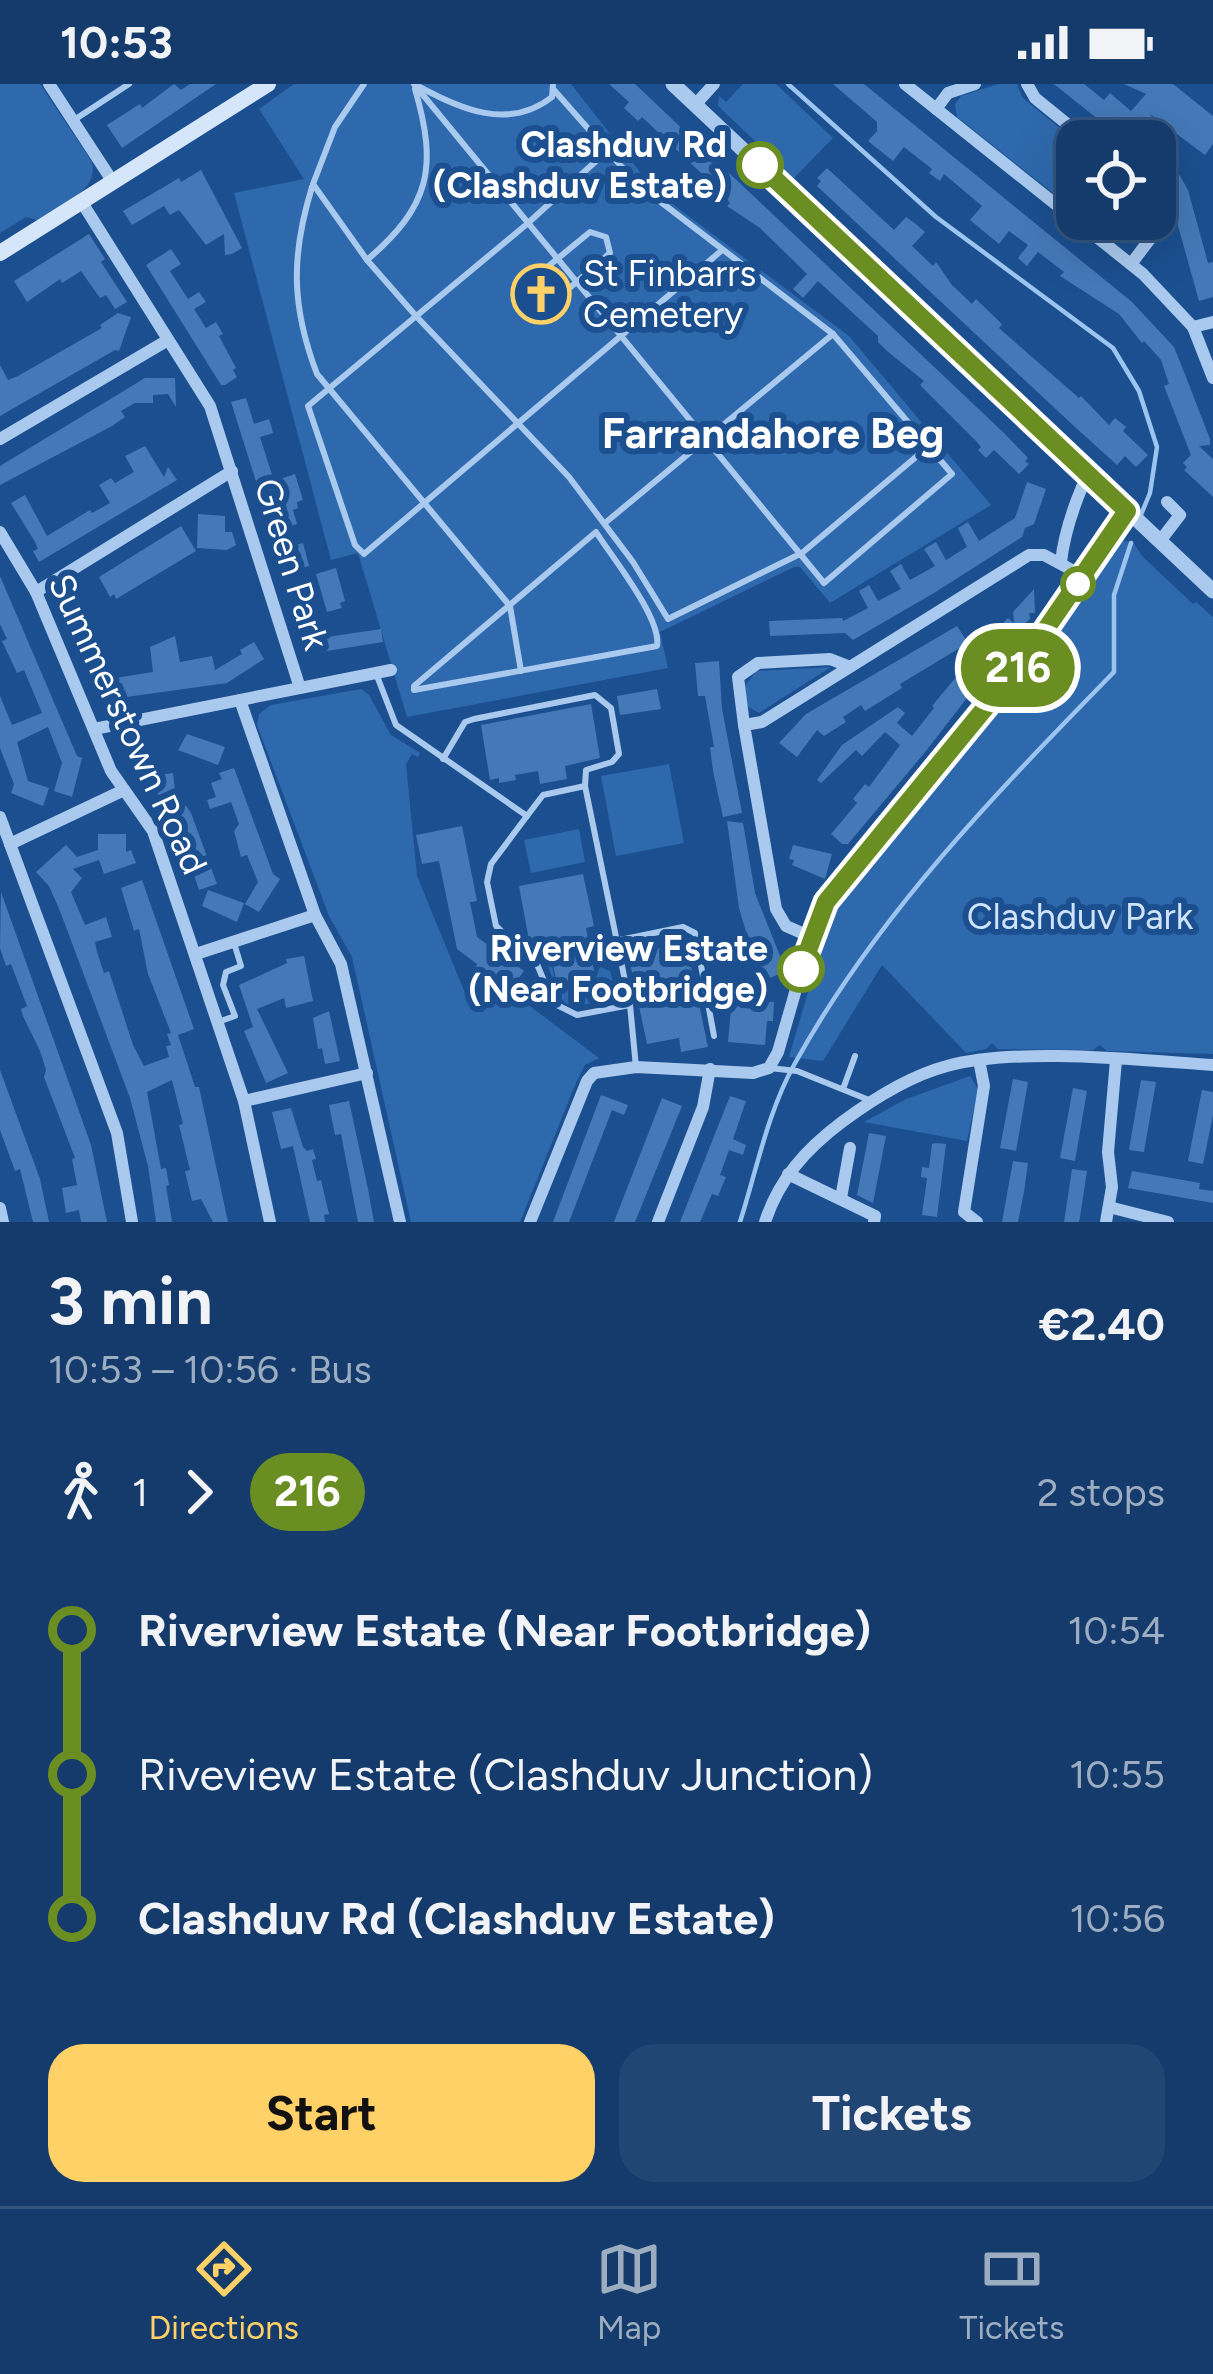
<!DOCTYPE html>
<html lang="en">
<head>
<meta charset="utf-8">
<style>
  :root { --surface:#143b6b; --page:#214673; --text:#f1f3f6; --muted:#9dadc1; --line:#33557e; --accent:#ffd166 }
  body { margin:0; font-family:Figtree,sans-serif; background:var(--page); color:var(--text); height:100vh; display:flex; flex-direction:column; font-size:45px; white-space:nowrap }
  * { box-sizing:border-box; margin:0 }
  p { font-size:39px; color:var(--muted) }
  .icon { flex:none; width:66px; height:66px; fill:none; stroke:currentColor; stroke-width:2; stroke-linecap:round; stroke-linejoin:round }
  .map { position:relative; height:1138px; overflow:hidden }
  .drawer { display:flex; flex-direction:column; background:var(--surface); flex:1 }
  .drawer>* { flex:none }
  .badge { padding:0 24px; border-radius:39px; font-size:42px; line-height:78px }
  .tools { position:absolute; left:1056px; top:36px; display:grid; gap:24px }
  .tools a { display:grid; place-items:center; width:120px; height:120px; border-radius:24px; background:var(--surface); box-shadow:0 12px 48px #0002,0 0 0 3px var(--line); font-size:60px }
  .map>.badge { position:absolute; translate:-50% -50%; box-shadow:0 0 0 6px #fff }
  .legs { display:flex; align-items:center; gap:18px; height:132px; padding:0 48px; font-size:39px }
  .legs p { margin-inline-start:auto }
  .summary { display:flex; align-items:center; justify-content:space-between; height:204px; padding:0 48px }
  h1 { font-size:66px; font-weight:700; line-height:90px }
  .action { display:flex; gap:24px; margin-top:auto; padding:24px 48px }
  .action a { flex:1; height:138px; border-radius:36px; background:var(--accent); color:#111; font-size:48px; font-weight:700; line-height:138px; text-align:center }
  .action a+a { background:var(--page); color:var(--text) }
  ul { padding:0 48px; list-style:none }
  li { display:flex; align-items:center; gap:42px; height:144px; font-size:45px }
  li i { display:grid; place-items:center; width:18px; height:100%; margin:0 15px; background:currentColor }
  li i::after { content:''; width:30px; height:30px; margin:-15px; border:9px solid; border-radius:50%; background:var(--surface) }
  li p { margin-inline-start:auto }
  li:first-child i { background:linear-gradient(#0000 50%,currentColor 0) }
  li:last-child i { background:linear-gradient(currentColor 50%,#0000 0) }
  .status { display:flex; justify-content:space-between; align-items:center; height:84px; padding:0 60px; background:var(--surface); direction:ltr }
  .status svg { height:33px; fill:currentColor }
  .tabs { display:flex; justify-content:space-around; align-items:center; height:168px; border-top:3px solid var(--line); background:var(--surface); font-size:33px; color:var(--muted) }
  .tabs a { display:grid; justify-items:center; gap:6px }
  .tabs .selected { color:var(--accent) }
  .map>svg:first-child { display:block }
</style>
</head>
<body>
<div class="status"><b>10:53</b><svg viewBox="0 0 49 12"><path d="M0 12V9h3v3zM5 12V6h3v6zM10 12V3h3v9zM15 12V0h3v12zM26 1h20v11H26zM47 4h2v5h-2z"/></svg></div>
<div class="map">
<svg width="1213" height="1138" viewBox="0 0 1213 1138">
  <rect width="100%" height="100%" fill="#1b4f8f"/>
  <g fill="#2e69ad">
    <path d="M0,0H40L92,78C99,108 59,122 37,136L26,133L0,149Z"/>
    <path d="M294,0H571L655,107L849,252L991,421L830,519L800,483H794L660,548L668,584L407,633L358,469L331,476L234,109L304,95L259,25Z"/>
    <path d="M743,0H776L833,54L794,94L718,22L719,12L726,18Z"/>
    <path d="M998,0H1017L1023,14L1077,58V128L957,33L955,20L961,12Z"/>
    <path d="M1121,457L1133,458L1142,472L1193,520L1196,518L1213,533V970L1107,967L1100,961L1093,966L998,965L992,959L986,965L966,969L882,881L823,977L789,973L832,826L1019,599L1078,516L1101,476L1104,477Z"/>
    <path d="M831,583L759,629L747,622L745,602L756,587Z"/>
    <path d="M361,605L369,611L391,651L420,669L418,673L412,670L406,680L417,792L470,921L519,914L599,974L585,981L576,999L520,1138H411L352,873L329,832L257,641L259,630L271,621Z"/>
    <path d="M669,680L684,759L616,772L601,692Z"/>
    <path d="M579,745L585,778L531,789L524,756Z"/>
    <path d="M550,873L556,900L596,893L600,883L610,887L616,908L614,914C551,930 567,921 544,874Z"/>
    <path d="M970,992L978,1005L967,1057L864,1038L906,1015Z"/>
  </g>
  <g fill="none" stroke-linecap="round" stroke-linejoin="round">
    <g stroke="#9cc4f0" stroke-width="4.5">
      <path d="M788,0L936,133L1113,264L1139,307L1157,363L1150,409L1140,433"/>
      <path d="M740,1138C757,1085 767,1030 794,981C876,832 996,709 1114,588V511L1131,459"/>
    </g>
  </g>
  <g fill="#4478b7">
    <path d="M174,0L181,6L190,0H216L122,64L107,41L140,20L142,24Z"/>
    <path d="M609,0H635L1004,349L1028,374L1025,377L1029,380L1019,390L994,366L986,374L978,366L981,363L977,358L920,301L924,297L887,267L878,258V252L818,197L803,214L793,205L807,190L760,144L727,122L730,119L721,108L642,33L638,37L624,24L629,18Z"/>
    <path d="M833,0H864L1132,218L1174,263L1186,293L1210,355V361L1199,362L1213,375V413L1184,386L1187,383L1183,379L1191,371L1164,302L1169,300L1161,276L1144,257L1142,259L1119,230L1060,192L1064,188L1038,168L1027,182L1018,174L1028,161L1009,147L999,160L970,136L982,122L944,90L940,97L929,89L932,85L904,63L893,77L868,57L877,47V38Z"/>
    <path d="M1054,0H1084L1104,16L1110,9L1131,27L1146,10L1124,0H1173L1213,32V60L1205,71L1150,30L1175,73L1171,76L1188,106L1208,179L1213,178V213L1199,217L1170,113L1155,87V57H1125Z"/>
    <path d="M827,84L894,146L906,133L916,140L925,148L912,162L933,182L936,178L952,201L972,220L976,215L1002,240L999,244L1079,314L1081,312L1109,341L1115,334L1126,343L1123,347L1148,371L1136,383L1125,372L1117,381L1075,343L817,102L821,97L817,94Z"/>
    <path d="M201,86L242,164L232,170L225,171L224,150L206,161L179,126L170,131L164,122L132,141L123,127L179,94L181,98Z"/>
    <path d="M89,150L105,175L101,178L127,218L115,225L106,211L100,214L81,187L62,199L60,195L27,218L14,197Z"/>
    <path d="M171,165L181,180L170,187L188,215L199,208L206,218L194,225L206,244L216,238L223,250L219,252L236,284L233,286L237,293L225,301H221L146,181Z"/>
    <path d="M118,229L131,233L119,267L115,266L0,332V281L8,296L18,292L102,244L100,241Z"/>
    <path d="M145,294H175L176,323L168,310L153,311V319H135L121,327L125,333L112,342L0,401V382Z"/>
    <path d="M246,314L254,340L269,335L271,341L273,349L260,353L274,397L295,390L303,416L297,418L298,424L293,426L297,440L286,443L291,462L303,459L309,482L286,488L279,460L276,461L231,318Z"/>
    <path d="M145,362L164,393L168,383L177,396L39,478L33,467L38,465L35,458L11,419L25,411L47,452L90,426L92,429L110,419L99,401L111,394L115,399L134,388L125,372Z"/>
    <path d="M1027,398L1046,405L1034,440L1025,444L1022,453L934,509L853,556L845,549L770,552L769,537L842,534L843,537L868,524L859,507L869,501L878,517L901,505L890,487L901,480L910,496L935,482L924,465L936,458L946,476L967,463L958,444L968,438L979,457L1015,434Z"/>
    <path d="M198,430L225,432V448H232L236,461L227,466L197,464Z"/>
    <path d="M181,442L196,467L116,515L114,510L110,513L99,493Z"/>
    <path d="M336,484L345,517L340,519L342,524L327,528L316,490Z"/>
    <path d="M0,492L77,672L82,674L72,713L54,707L62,679L48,643L17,658L28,697L49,704L43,722L11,709L14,700L0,664V612L12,641L42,629L24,586L17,589L2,557L7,555L0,540Z"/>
    <path d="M1034,505L1035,529H1029L1030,535L1015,548L1021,553L997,580L1000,582L985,594L980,590L963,610L967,614L926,667L848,760H842L831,750L857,719L853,715L865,700L869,703L900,661L885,648L862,672L856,666L821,699L817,696L842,661L898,623L905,629L897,639L912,652L934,624L932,622L986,557L1008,534L1014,539L1013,528Z"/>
    <path d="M957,542L968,559L900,600L902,604L865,627L861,621L843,633L846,638L824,652L817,646L797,673L779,659L806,630Z"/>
    <path d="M381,545L383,558L321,568L320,554Z"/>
    <path d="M175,552L180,578L212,572L215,586L242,570L240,566L254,558L264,575L227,599L105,616L102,596L153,588L150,563Z"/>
    <path d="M719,577L722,625L742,729L723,733L713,687L710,663H714L705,612H698L695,579Z"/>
    <path d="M657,605L661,625L620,631L617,612Z"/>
    <path d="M591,620L600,674L565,682L567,695L540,700L538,687L515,691L516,696L499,699V694L490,696L481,641Z"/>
    <path d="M187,650L225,663L218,681L178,666Z"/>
    <path d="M234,684L273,790L280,795L259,828L245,820L258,798L247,771L241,773L234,747L239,740L231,718L210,725L207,716L216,713L211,699L222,695L219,689Z"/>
    <path d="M173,689L175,706L191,729L217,800L199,806L175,734L146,693Z"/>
    <path d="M727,737L743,739L755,809L784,882V888L761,898L739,824Z"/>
    <path d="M462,742L477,817L470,818L477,853L524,887L511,905L487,888L484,892L474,886L477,880L457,865L439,777L422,780L416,751Z"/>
    <path d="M98,750H126V768L131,766L136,779L104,790L99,776L73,785L82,794L71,808L85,841L106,833L112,853L95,858L97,868L104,889L109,887L133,961L144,982L169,973L166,962L171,961L167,950L171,949L148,890L139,845L134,847L121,804L142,796L194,945L178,951L195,1003H199L228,1138H213L201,1115L192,1117L185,1087L190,1086L179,1041L183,1040L172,996L147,1008L161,1085L166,1084L169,1101L166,1102L172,1138H156L148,1082L130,1014L60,827L49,802L36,788L66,761L77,773L98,766Z"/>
    <path d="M793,761L832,770L825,795L792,781L794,776L789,775Z"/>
    <path d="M583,790L594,842L586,844L595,892L557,900L549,861L542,862L541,858L533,860L529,856L519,802Z"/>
    <path d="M208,806L244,819L237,838L202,822Z"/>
    <path d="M1,808L91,1061L107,1138H81L79,1126L66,1129L62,1104L77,1101L72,1075L75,1074L44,993L46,986L40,967L23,932L21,925L27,922L11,880L6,882L0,864Z"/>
    <path d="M686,859L708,963L681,968L679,954L647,960L628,870Z"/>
    <path d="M304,872L313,917L286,924L284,914L257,925L288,989L266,999L244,947L253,943L239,901L287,879L286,875Z"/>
    <path d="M733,902L741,924L758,925V917L774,918L773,937H767L765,961L728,958Z"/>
    <path d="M329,927L340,977L325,980L322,964L318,965L313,934Z"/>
    <path d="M0,986L40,1095L49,1138H33L20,1085L15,1087L0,1046Z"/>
    <path d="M1013,995L1028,998L1016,1067L1000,1064Z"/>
    <path d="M1141,996L1156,998L1144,1068L1129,1066Z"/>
    <path d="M1073,1004L1087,1007L1075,1077L1060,1074Z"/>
    <path d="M1202,1006L1213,1008V1031L1203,1080L1188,1077Z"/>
    <path d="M601,1011L628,1021L624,1031L612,1026L569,1138H553Z"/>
    <path d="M730,1012L746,1017L733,1055L746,1061L743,1071L729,1066L720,1091L726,1093L718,1112L712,1110L700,1138H680Z"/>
    <path d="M662,1014L682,1022L635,1138H614Z"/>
    <path d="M349,1017L368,1105L374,1138H358L341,1050L335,1051L329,1021Z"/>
    <path d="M291,1024L303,1063L307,1067L313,1065L316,1075L312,1076L317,1097L321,1096L329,1130L324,1131L325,1138H310L293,1062L281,1065L272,1028Z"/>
    <path d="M869,1049L886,1052L873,1119L857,1111Z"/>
    <path d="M936,1059L946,1060L937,1133L922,1131L927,1094L921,1093L922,1083L929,1084L932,1060Z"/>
    <path d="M1013,1077L1028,1079L1024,1108L1018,1138H1002Z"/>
    <path d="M1072,1085L1087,1087L1080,1133L1079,1138H1064Z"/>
    <path d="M1132,1087L1200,1099L1199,1105L1213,1107V1119L1128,1104Z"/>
  </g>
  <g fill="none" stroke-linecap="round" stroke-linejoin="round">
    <g stroke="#a9c9ee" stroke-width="6">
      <path d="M364,0L335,43L313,100L367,176L416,232L569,393L633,478L668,535L802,469L929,362"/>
      <path d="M414,0L824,499L952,390L833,250L636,99L554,6"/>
      <path d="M418,2C460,25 509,47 552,13L553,0"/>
      <path d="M74,36L129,0"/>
      <path d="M606,68L527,140L308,322L355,461L364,470L721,167"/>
      <path d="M312,103C291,171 291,222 317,290L510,522L521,587"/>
      <path d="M590,148L606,153L610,169L543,227L525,223L521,215L523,203Z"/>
      <path d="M367,176C430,122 438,84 415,5"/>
      <path d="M605,439L833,250"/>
      <path d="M596,448C612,473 662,535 657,562L414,606V602Z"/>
      <path d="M377,592L396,641L527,732L491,780L487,798L496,842L537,880L553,919L577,931L630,921"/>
      <path d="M443,675L465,638L474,635L595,611L611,624L619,670L612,678L586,686L585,702"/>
      <path d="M527,732L543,711L585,702L630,921L636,983"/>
      <path d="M615,857L683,843L695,849L714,952"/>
      <path d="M218,938L235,932L223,901L226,888L241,882L234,859"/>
      <path d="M769,984L797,987L869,1016"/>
      <path d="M843,1005L855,972"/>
    </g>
    <g stroke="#a9c9ee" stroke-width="12">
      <path d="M49,0L113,98"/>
      <path d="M905,0L1143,190L1193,243L1213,294"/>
      <path d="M1027,0L1035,14L1088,57"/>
      <path d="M695,21L714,0"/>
      <path d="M936,25L948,9L975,0"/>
      <path d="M81,117L210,322L300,604"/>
      <path d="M1131,180L1150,155L1151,135"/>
      <path d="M1193,243L1213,238"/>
      <path d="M0,355L168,256"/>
      <path d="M0,448L36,508L111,687L153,747L244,1017L270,1138"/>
      <path d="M1160,457L1180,431L1167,418"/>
      <path d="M1061,478C1064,451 1072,427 1082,403"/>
      <path d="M36,508L232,387"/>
      <path d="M240,616L315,831L341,880L400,1138"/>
      <path d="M744,641L738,593L758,579L830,575L848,582"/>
      <path d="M94,645L391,586"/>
      <path d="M0,733L117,1049L132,1138"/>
      <path d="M10,760L124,706"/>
      <path d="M811,853L786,842L776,825L744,641L762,638L1029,471H1044L1083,492"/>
      <path d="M196,870L315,831"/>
      <path d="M244,1017L367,989"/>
      <path d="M788,1090L875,1132L874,1138"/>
      <path d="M841,1114L850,1064"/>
      <path d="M1109,1123L1168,1138"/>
      <path d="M0,1124L3,1138"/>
      <path d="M530,1138L587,997L594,989L636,983L753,989L769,984L778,968L811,853L827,818L1026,574L1127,427"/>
      <path d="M658,1138L703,1023L710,985"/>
      <path d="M765,1138C779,1095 806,1065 842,1038C873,1015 909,992 947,982C1017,963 1139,976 1213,981"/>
      <path d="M977,1138L964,1128L984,1002L979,976"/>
      <path d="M1106,1138L1112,1103L1108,1068L1116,976"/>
    </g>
    <path stroke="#a9c9ee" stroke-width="15" d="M673,0L1213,507"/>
    <path stroke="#d6e6fa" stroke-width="16" d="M0,169L268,0"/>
  </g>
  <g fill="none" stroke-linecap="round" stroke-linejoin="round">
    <g stroke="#fff" stroke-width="27">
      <path id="line-1" d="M760,81L1127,427L1026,574L826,818L801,885"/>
    </g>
    <use href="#line-1" stroke="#6b8e23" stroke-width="18"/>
  </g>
  <defs>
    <g id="church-ring" transform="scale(3)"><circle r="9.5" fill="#1b4f8f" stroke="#ffd166" stroke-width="1.5"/><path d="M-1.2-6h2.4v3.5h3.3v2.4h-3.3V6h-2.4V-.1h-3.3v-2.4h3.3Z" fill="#ffd166"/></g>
  </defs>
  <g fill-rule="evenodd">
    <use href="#church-ring" x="541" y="210"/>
  </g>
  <g fill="#fff" stroke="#6b8e23" stroke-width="6">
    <circle cx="760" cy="81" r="21"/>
    <circle cx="1078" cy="500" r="15"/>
    <circle cx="801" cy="885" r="21"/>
  </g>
  <g text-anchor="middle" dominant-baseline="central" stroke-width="12" stroke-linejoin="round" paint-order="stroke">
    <g font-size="36" font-weight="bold" fill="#fff" stroke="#1b4f8f" text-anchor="end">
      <text x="727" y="60">Clashduv Rd<tspan x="727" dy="41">(Clashduv Estate)</tspan></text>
      <text x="768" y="864">Riverview Estate<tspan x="768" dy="41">(Near Footbridge)</tspan></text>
    </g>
    <g font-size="36" fill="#fff" stroke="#1b4f8f" text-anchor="start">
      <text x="583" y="189">St Finbarrs<tspan x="583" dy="41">Cemetery</tspan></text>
    </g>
    <g font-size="36" fill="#fff" stroke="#1b4f8f">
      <text transform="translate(292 480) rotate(73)">Green Park</text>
      <text transform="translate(128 640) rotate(65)">Summerstown Road</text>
    </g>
    <g font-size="36" fill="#cfe3fa" stroke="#1b4f8f">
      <text x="1080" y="832">Clashduv Park</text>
    </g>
    <g font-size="42" font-weight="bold" fill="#fff" stroke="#1b4f8f">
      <text x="773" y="349">Farrandahore Beg</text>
    </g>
  </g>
</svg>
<div class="tools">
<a><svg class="icon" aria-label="locate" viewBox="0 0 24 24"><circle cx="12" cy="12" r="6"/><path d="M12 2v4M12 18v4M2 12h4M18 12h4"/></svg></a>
</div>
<b class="badge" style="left:1018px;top:584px;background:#6b8e23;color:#fff">216</b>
</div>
<section class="drawer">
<div class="summary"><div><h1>3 min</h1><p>10:53 – 10:56 · Bus</p></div><b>€2.40</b></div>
<div class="legs"><svg class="icon" aria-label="walk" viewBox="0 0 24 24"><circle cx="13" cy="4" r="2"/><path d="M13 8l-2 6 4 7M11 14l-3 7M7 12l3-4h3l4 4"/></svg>1<svg class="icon" aria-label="forward" viewBox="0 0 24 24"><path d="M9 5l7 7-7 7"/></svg><b class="badge" style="background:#6b8e23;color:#fff">216</b><p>2 stops</p></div>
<ul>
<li><i style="color:#6b8e23"></i><b>Riverview Estate (Near Footbridge)</b><p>10:54</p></li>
<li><i style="color:#6b8e23"></i><span>Riveview Estate (Clashduv Junction)</span><p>10:55</p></li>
<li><i style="color:#6b8e23"></i><b>Clashduv Rd (Clashduv Estate)</b><p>10:56</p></li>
</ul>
<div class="action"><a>Start</a><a>Tickets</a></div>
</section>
<nav class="tabs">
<a class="selected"><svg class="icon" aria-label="directions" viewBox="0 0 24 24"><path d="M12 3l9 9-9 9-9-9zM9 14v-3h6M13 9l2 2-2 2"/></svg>Directions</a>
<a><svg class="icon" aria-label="map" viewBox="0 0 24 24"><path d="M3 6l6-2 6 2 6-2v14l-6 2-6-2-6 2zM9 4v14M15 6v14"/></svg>Map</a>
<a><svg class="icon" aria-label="tickets" viewBox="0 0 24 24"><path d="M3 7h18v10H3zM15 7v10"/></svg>Tickets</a>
</nav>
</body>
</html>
